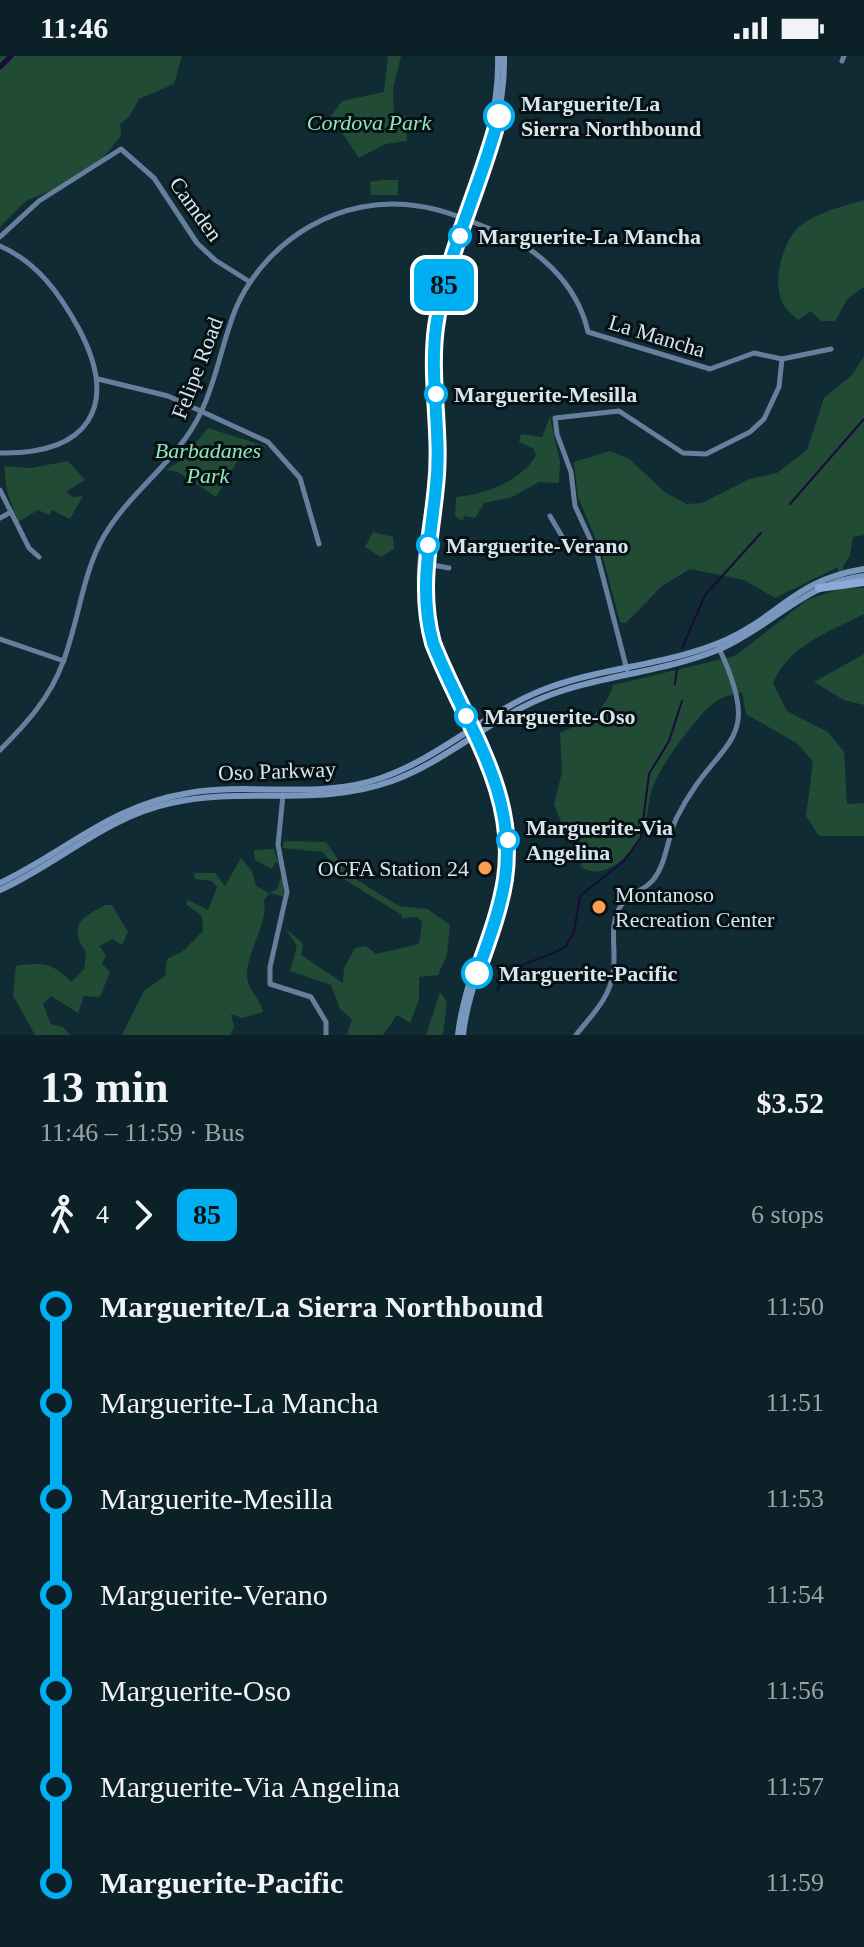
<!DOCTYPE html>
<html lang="en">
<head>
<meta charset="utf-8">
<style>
  :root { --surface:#0c2027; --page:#15282f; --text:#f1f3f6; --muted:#9aa3a7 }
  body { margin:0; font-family:"Times New Roman",serif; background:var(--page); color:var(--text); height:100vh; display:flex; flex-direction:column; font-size:30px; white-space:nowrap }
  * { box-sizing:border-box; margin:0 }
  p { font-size:26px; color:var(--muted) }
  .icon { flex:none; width:44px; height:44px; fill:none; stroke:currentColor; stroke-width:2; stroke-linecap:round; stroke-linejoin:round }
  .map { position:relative; height:979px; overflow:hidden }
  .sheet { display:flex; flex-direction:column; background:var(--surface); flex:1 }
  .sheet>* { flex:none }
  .badge { padding:0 16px; border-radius:12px; font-size:28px; line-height:52px }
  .map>.badge { position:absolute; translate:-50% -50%; box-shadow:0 0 0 4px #fff }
  .legs { display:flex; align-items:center; gap:12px; height:88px; padding:0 40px; font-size:26px }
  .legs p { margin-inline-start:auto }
  .head { display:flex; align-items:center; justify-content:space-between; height:136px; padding:0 40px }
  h1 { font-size:44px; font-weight:800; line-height:60px }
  ul { padding:0 40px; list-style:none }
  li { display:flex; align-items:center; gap:28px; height:96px; font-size:30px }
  li i { display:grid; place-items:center; width:12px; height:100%; margin:0 10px; background:currentColor }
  li i::after { content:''; width:20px; height:20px; margin:-10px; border:6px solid; border-radius:50%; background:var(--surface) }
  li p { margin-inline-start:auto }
  li:first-child i { background:linear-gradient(#0000 50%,currentColor 0) }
  li:last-child i { background:linear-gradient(currentColor 50%,#0000 0) }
  .status { display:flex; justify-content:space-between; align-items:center; height:56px; padding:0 40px; background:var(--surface); direction:ltr }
  .status svg { height:22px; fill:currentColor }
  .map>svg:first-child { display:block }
</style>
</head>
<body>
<div class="status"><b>11:46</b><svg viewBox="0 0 49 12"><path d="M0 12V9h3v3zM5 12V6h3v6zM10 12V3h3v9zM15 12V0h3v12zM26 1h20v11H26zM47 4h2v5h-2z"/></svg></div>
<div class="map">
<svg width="864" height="979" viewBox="0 0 864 979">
  <rect width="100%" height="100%" fill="#102b34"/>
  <g fill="#214b35">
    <path d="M0,0H182L174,28L139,43L129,61L120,68L121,80L102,103L48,136L27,144L0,171Z"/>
    <path d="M388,0H401L393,33L394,58L398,62L406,59L407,85L385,88L359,102L331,60L342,45L384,36Z"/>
    <path d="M381,124H398V139H371L370,126Z"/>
    <path d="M864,144V231L848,242L835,265H821L811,255L798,264C794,260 788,255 785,251C770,230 782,185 800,170C817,156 844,150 864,144Z"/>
    <path d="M864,300V479L853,481L850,500L843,510L845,532H864V558C829,576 789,589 773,627L787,655L828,676L844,696L847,748L864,747V780H819L806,760L813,706L798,688L746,658L742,636C735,638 725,640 718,644C699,656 663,706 654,728C647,743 649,761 642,777C633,798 603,828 580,810L587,793L568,784L554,748L562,716L560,677C586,665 604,658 613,629L735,600L807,544L839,533L838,511L775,542L744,524L690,513L662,530L626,567L620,566L602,498L578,441L574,406L610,395L629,403L666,437L687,448L702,447L749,423L777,417L807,394L824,342L853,318Z"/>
    <path d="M550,361L560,406L559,427L539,426L512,441L484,447L475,462L464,460L463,465L455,460L456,441C484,439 522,425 536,399L534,393L519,386L521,378L542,381Z"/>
    <path d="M208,372L268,391L246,390L216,441L178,416L166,414L180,405Z"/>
    <path d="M68,405L85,424L66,436L73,441L83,440L70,463L52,454L49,459L38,454L18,466L7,435L4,410L31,412Z"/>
    <path d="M373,476L393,481L394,493L381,501L365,491Z"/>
    <path d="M864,598V649L844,644L814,626Z"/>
    <path d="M284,785L326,786L344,812L357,824L399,850L427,853L450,869L447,899L438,919L419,921V944L410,967L397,959L383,979H347L352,963L340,953L331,929L290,915L297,890L285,872L303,888L301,899L343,927L344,912L355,892L366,890L376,898L419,888L422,866L417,861L401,862L402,859L342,822L323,796L283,792Z"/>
    <path d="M274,793L279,809L276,806L272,813L255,804L254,794Z"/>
    <path d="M241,802L252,815L256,830L269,837L277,833L282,818L284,841L270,837L264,844C268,868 249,891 247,916C245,932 260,941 263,956L242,962L231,958L234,971L230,979H122L144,935L165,920L167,903L183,895L203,875L202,860L186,848L188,844L208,854L217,831L212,825L195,823L194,817H215L225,830Z"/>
    <path d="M106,849H112L128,876L122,889L113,883L99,890L106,899L102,908L110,916L100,941L84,940L78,957L51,940L43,948L51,968L63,971L70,979H35L13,939L16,910C43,906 53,907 71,926L84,913L86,896C67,869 83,860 106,849Z"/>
    <path d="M440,936L447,946L443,979H426Z"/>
  </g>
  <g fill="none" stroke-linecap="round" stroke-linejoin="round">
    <g stroke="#170c37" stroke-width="2">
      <path d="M790,448L864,363"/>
      <path d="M682,592L705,539L761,477"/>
      <path d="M675,628L677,613"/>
      <path d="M497,934C513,903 541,907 566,890L574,876L580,840L624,805L641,781L649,718L669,685L682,645"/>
    </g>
    <path stroke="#170c37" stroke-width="5" d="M0,11L11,0"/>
    <g stroke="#677e9c" stroke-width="5">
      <path d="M842,5L844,0"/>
      <path d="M0,181L39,145L121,93L154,122L197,187L215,204L250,226"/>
      <path d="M0,190C37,206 60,238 79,273C120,351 88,399 0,397"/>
      <path d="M98,323L168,340L268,386L300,422L319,488"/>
      <path d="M0,434L29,492L39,501"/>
      <path d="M550,460L567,489L579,493L593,487"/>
      <path d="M0,462L11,456"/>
      <path d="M427,508L449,512"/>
      <path d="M0,583L64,605"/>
      <path d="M627,614L597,498L575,450L571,416L557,378L555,362L619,355L683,397L706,398L750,376L764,363L779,331L782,303"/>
      <path d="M0,694C26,668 50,642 63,606C79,565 82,518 104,480C131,434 179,404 201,356C217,323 222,286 236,252C267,182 342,138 418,150C442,153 465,163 488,172C535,189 577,226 588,276L710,313L754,297L782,303L831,293"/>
      <path d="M283,739L278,789L287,836L270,911V928L311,941L326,966V979"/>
      <path d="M576,979C591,960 610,942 613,917C617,895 608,870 620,851C628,838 644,835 653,824C667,807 667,781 677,761C718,679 767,693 718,590"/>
    </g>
    <g stroke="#7996bc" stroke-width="6">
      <path d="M0,827C69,794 109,750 189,737C253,726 318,744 381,722C439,702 484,658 540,635C599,611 667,610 726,584C781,559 795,524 864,513"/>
      <path d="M0,834C60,807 105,761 171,747C246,730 317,752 392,725C446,705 488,665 540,643C597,619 663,617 720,593C771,571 806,526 864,520"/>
      <path d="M458,979C466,907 512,842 501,767C486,673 416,621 420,516C421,478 432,440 434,402C436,349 424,298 435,245C452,162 501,86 498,0"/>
      <path d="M463,979C468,931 491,889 501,843C524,736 469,680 433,587C415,526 436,468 438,406C441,341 429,281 447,217C467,145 506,77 504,0"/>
    </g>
    <path stroke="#89abda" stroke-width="8" d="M819,532L864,526"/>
  </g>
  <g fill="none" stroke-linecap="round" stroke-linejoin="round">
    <g stroke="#fff" stroke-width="18">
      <path id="line-1" d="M477,917C488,886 500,855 505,823C518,734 464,667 433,587C418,533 431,484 436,430C442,377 429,324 436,271C446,198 481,131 499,60"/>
    </g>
    <use href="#line-1" stroke="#00aff2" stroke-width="12"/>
  </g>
  <g fill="#fff" stroke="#00aff2" stroke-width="4">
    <circle cx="499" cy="60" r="14"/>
    <circle cx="460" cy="180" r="10"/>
    <circle cx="436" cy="338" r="10"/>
    <circle cx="428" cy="489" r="10"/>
    <circle cx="466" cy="660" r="10"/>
    <circle cx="508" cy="784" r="10"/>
    <circle cx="477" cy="917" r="14"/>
  </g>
  <g fill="#fa9f4e" stroke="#071115" stroke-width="3">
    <circle cx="485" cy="812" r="8"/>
    <circle cx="599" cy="851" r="8"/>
  </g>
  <g text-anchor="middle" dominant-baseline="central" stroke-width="6" stroke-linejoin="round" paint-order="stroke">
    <g font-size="22" font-weight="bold" fill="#d7e6ec" stroke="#071115" text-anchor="start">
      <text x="521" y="47">Marguerite/La<tspan x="521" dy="25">Sierra Northbound</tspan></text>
      <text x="478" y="180">Marguerite-La Mancha</text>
      <text x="454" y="338">Marguerite-Mesilla</text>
      <text x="446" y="489">Marguerite-Verano</text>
      <text x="484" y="660">Marguerite-Oso</text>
      <text x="526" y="771">Marguerite-Via<tspan x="526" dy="25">Angelina</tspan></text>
      <text x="499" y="917">Marguerite-Pacific</text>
    </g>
    <g font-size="22" font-style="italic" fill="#91e6b5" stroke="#071115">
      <text x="369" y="66">Cordova Park</text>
      <text x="208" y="394">Barbadanes<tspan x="208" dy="25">Park</tspan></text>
    </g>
    <g font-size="22" fill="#d7e6ec" stroke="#071115">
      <text transform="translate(196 153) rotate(54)">Camden</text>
      <text transform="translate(657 280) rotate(17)">La Mancha</text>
      <text transform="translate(197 312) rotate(-69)">Felipe Road</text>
      <text transform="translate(277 715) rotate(-2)">Oso Parkway</text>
    </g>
    <g font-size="22" fill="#d7e6ec" stroke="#071115" text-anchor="end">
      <text x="469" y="812">OCFA Station 24</text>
      <text x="615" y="838" text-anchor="start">Montanoso<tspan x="615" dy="25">Recreation Center</tspan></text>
    </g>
  </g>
</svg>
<b class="badge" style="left:444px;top:229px;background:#00aff2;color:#111">85</b>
</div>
<section class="sheet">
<div class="head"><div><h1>13 min</h1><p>11:46 – 11:59 · Bus</p></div><b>$3.52</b></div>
<div class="legs"><svg class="icon" aria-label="walk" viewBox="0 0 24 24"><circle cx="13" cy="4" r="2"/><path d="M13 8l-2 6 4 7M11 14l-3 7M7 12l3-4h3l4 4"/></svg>4<svg class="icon" aria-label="forward" viewBox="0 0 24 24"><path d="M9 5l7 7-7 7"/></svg><b class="badge" style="background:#00aff2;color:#111">85</b><p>6 stops</p></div>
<ul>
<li><i style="color:#00aff2"></i><b>Marguerite/La Sierra Northbound</b><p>11:50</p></li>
<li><i style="color:#00aff2"></i><span>Marguerite-La Mancha</span><p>11:51</p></li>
<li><i style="color:#00aff2"></i><span>Marguerite-Mesilla</span><p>11:53</p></li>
<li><i style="color:#00aff2"></i><span>Marguerite-Verano</span><p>11:54</p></li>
<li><i style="color:#00aff2"></i><span>Marguerite-Oso</span><p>11:56</p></li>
<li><i style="color:#00aff2"></i><span>Marguerite-Via Angelina</span><p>11:57</p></li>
<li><i style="color:#00aff2"></i><b>Marguerite-Pacific</b><p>11:59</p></li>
</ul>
</section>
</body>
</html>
